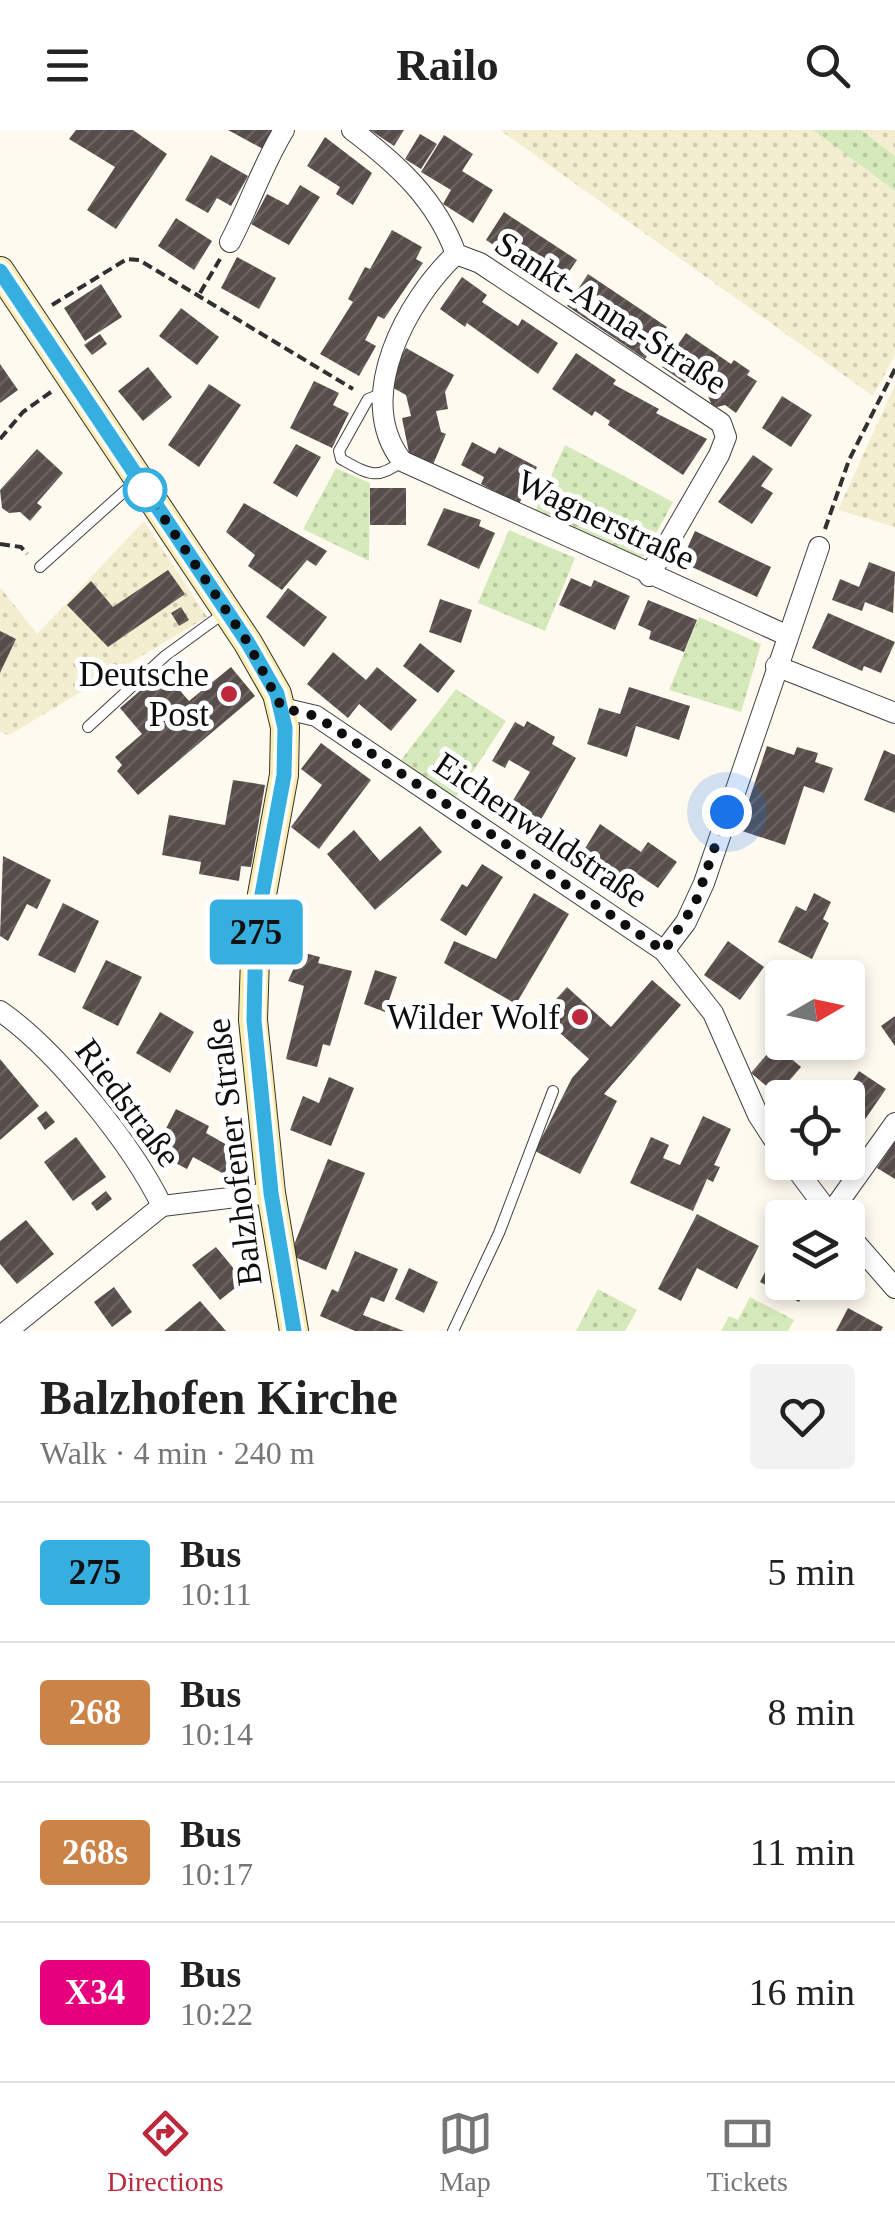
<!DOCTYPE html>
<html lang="en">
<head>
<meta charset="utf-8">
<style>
  :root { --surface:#fff; --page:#f2f2f2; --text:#222; --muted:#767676; --line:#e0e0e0; --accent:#bd283c }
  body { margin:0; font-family:Georgia,serif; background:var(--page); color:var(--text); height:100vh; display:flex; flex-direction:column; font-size:38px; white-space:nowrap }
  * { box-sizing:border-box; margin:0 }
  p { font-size:32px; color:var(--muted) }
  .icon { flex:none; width:55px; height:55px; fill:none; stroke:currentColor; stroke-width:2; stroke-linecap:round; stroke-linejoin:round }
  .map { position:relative; height:1201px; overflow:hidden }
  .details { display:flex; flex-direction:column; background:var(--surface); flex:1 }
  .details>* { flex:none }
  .badge { padding:0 20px; border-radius:8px; font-size:35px; line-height:65px }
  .needle { width:65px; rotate:81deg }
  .tools { position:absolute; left:765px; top:830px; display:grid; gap:20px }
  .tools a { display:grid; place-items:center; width:100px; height:100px; border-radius:10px; background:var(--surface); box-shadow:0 5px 15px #0003; font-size:50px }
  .you { position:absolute; width:50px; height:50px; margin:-25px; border:8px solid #fff; border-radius:50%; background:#1a73e8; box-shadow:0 0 0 15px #1a73e833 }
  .map>.badge { position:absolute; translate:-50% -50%; box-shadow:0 0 0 5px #fff }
  .round { display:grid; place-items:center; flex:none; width:105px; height:105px; border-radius:10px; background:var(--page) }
  .headline { display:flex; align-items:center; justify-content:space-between; height:170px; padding:0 40px }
  h1 { font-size:48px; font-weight:700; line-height:75px }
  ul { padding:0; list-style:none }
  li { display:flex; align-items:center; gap:30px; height:140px; padding:0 40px; border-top:2px solid var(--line) }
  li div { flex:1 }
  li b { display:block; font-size:38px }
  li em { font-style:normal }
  li .badge { min-width:110px; font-weight:700; text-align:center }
  header { display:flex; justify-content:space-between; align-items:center; height:130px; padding:0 40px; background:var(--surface); font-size:45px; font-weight:700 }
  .tabs { display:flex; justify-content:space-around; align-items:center; height:140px; border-top:2px solid var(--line); background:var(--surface); font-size:28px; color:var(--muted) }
  .tabs a { display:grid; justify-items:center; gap:5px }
  .tabs .on { color:var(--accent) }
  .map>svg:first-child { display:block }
</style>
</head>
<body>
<header><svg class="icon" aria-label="menu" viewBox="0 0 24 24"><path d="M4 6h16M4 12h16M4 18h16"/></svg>Railo<svg class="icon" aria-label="search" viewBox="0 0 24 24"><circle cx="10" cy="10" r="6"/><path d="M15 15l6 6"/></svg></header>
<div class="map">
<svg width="895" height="1201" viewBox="0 0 895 1201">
  <defs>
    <pattern id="farmland-dots" width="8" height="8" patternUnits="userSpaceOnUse" patternTransform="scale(2.5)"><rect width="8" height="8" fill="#f4eed0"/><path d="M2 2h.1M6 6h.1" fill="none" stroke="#d0cbb1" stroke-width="1.8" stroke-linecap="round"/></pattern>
    <pattern id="grass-dots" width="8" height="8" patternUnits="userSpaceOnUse" patternTransform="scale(2.5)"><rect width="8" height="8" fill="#d6e9ba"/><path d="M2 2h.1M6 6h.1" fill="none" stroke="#b6c79f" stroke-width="1.8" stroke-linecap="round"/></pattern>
    <pattern id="building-hatch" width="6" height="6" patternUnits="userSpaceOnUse" patternTransform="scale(2.5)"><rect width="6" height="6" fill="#574e4b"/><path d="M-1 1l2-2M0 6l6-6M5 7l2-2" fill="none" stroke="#6a6361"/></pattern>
  </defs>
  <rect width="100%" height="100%" fill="#fffaf0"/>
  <g fill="url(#farmland-dots)">
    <path d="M500,0H813L895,61V225L873,266Z"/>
    <path d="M861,0H895V26Z"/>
    <path d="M895,255V397L838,380Z"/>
    <path d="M144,391L207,487L9,605L0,602V457L37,504Z"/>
  </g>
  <g fill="url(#grass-dots)">
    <path d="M813,0H861L895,26V61Z"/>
    <path d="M565,315L673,372L644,426L628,430L533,386Z"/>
    <path d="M336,338L370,353L369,431L303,399Z"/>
    <path d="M509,400L575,428L545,501L478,473Z"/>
    <path d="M699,487L761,514L741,582L669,560Z"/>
    <path d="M456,559L506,591L455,669L401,630Z"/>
    <path d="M598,1159L637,1180L625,1201H576Z"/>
    <path d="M750,1167L794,1190L788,1201H721L729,1186L738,1190Z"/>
  </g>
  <g fill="url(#building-hatch)">
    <path d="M76,0H133L167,24L116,99L87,80L115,37L69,9Z"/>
    <path d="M228,0H273L263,19Z"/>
    <path d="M370,0H404L394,16Z"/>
    <path d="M420,4L437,14L421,39L405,29Z"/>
    <path d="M444,5L473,24L462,41L493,60L473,93L443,74L451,60L421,42Z"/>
    <path d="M325,7L372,43L353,75L336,64L340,57L307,36Z"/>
    <path d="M211,25L248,46L231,76L217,68L208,83L185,70Z"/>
    <path d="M300,55L320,67L289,115L251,94L267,64L288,75Z"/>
    <path d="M504,82L577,130L558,158L486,110Z"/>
    <path d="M176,88L212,111L194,140L158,116Z"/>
    <path d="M392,100L422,117L416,129L423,133L384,189L378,186L365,210L376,216L359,246L320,224L353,172L348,169L365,137L370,139Z"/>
    <path d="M237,127L276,148L259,179L221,158Z"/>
    <path d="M588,144L667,197L645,229L567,176Z"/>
    <path d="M462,147L487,165L482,172L518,196L522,189L558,213L538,244L467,193L465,197L440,179Z"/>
    <path d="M101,154L122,187L85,211L64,178Z"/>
    <path d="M181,178L219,207L197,235L159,206Z"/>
    <path d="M686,203L731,234L734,230L750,241L747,245L757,251L736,283L725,275L713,278L704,256L690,247L685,253L662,237Z"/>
    <path d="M100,204L107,214L92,225L84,215Z"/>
    <path d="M406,218L454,245L445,262L448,279L436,281L441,302L446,304L432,337L410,328L402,288L411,286L406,265L386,254Z"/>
    <path d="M576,223L616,250L613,254L659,279L656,283L707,309L683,345L608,295L610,291L595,281L592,286L552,259Z"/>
    <path d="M0,234L18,260L0,273Z"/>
    <path d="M148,237L172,267L143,291L118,261Z"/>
    <path d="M314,251L339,263L333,275L349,283L332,318L290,298Z"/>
    <path d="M209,254L241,275L199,337L168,315Z"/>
    <path d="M782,266L812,285L791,317L762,298Z"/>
    <path d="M472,312L495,324L499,317L537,337L519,374L481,354L484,347L461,335Z"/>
    <path d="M296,314L321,327L297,367L273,353Z"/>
    <path d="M37,319L63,343L37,373L42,377L30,391L20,382L9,383L2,378L0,360Z"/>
    <path d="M753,325L773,339L761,356L773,363L752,394L718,372Z"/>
    <rect x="370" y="358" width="36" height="37"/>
    <path d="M244,373L327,421L316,436L307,430L282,460L248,436L255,425L226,402Z"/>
    <path d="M444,378L481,390L479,396L495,403L479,439L427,415Z"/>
    <path d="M695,401L771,437L757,467L681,432Z"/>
    <path d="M869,432L895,442L893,483L865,472L862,481L832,470L840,449L859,457Z"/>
    <path d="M168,440L185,464L108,517L67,475L91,451L113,477Z"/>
    <path d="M571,448L591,457L594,450L630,466L615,500L559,475Z"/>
    <path d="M288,458L327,487L304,517L266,487Z"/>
    <path d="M440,469L472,480L461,513L429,502Z"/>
    <path d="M648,470L697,490L684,522L649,509L651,501L638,495Z"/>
    <path d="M181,477L189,490L179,496L171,483Z"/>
    <path d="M828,483L895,512L881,543L864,536L862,541L812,518Z"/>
    <path d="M0,501L16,509L0,543Z"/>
    <path d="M420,513L455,541L438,563L403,536Z"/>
    <path d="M333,522L366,550L377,537L417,570L391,601L359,574L348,588L307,554Z"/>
    <path d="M231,537L255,566L138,665L117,641L122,635L115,627L142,604L120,578L163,541L189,571Z"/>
    <path d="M629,557L690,576L679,610L636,596L627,627L587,614L599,578L620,584Z"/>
    <path d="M527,591L555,607L552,614L576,628L530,709L500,692L530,642L509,630L505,638L492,631L515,592L524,597Z"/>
    <path d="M321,613L371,650L319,719L291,697L322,655L301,639Z"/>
    <path d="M767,616L794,625L797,617L818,623L815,632L833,638L824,663L804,656L785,715L739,700Z"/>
    <path d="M884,620L895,625V683L864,670Z"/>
    <path d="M233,650L265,655L251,737L241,736L239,751L199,744L201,732L162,725L169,685L225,695Z"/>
    <path d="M600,694L641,722L648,712L677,732L658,758L630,739L621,752L581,725Z"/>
    <path d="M420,696L442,722L375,780L327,724L354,700L380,731Z"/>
    <path d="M3,726L51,750L37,779L27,774L8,811L0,806Z"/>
    <path d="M482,734L503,747L466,806L440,790L462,754L467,757Z"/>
    <path d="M534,763L569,784L516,874L444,833L454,811L496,829Z"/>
    <path d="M814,763L831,772L823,789L829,793L812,829L778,812L796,776L806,781Z"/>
    <path d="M63,773L99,791L75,843L38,825Z"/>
    <path d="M728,811L764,837L740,870L704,845Z"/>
    <path d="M301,822L320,827L318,833L352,841L330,916L323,914L317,937L286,929L304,856L288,851Z"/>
    <path d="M106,830L142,847L118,896L82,878Z"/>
    <path d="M375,840L397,847L385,882L364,874Z"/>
    <path d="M652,850L681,875L604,964L617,971L580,1044L535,1021L572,948L589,929L541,886L567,857L611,897Z"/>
    <path d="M782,855V889L766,874Z"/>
    <path d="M160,882L194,902L170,943L136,923Z"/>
    <path d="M895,886V916L881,896Z"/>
    <path d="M230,894L232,914L214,916L212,896Z"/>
    <path d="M775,915L801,937L777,965L751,943Z"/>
    <path d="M0,929L39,976L0,1010Z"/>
    <path d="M859,941L886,959L848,1014V968H827L834,958L843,965Z"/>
    <path d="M329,947L354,958L331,1016L290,1000L303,966L319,973Z"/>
    <path d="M176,979L209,996L206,1003L236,1020L224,1044L193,1027L187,1039L154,1022Z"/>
    <path d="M46,981L55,992L45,1000L37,988Z"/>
    <path d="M703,986L731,999L714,1035L720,1037L713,1052L707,1049L693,1081L630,1053L651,1007L669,1015L663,1028L680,1035Z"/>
    <path d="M76,1007L106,1047L73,1071L44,1032Z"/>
    <path d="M895,1011V1049L877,1038Z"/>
    <path d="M328,1029L365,1043L326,1140L290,1125Z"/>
    <path d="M106,1061L112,1069L97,1081L91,1073Z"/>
    <path d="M697,1084L759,1116L737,1159L697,1138L681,1171L658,1159Z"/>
    <path d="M26,1090L54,1124L17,1154L0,1134V1111Z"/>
    <path d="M216,1117L244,1151L220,1170L192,1135Z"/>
    <path d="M776,1120L782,1124V1152H809L799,1172L760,1152Z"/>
    <path d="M355,1121L398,1139L384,1172L371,1167L363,1185L404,1201H355L320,1186L332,1159L338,1162Z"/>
    <path d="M409,1138L438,1152L424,1183L395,1169Z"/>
    <path d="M114,1157L132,1182L112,1197L94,1172Z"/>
    <path d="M200,1171L226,1201H164Z"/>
    <path d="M848,1178L883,1197L881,1201H836Z"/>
  </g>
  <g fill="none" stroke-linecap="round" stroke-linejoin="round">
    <g stroke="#414141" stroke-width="12">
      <g id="lane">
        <path d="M381,264L368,269L339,321L341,329C368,344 377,351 402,331"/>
        <path d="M40,437L137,350"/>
        <path d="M88,597L165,526L224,483"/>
        <path d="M453,1201L499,1103L553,961"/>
      </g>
    </g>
    <g stroke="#414141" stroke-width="22">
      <g id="street">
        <path d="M352,0C397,34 436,69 456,124L480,133L721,293L726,307L719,325L649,446"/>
        <path d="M230,112C250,74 262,36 284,0"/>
        <path d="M456,124C407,170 353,268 402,331L786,505"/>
        <path d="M776,536L895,583"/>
        <path d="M282,578L316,586L664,821L713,883L758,985L782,1022"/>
        <path d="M664,821L686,792L704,753L819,417"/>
        <path d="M0,881C56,920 132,1014 162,1076L271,1063"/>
        <path d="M791,1032L833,1088"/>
        <path d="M830,1084L895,993"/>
        <path d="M848,1104L895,1158"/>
        <path d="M7,1201L162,1076"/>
      </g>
    </g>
    <g stroke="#303030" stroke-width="30">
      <path id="secondary" d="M0,141L248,513L277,564L285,597L284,645L256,797L253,890L271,1063L294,1201"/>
    </g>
    <g stroke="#303030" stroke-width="4" stroke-dasharray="10 5" stroke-linecap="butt">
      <path d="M200,163L220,129"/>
      <path d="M52,175L127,129L139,130L353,259"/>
      <path d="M0,309L23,282L51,262"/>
      <path d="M825,399L849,330L895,239"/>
      <path d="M0,414L21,417L27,424"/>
    </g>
    <use href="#lane" stroke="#fff" stroke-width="10"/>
    <use href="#street" stroke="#fff" stroke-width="20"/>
    <use href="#secondary" stroke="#fdedac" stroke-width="28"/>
  </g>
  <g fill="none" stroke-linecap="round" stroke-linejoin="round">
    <g stroke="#fff" stroke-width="22">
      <path id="line" d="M0,141L248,513L277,564L285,598L284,645L256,797L254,890L271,1063L294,1201"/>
    </g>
    <use href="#line" stroke="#35afdf" stroke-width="15"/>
    <path stroke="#0e0e0e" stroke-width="10" stroke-dasharray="0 18" d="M145,360L248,513L282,578L316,586L664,821L695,774L727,682"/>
  </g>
  <circle fill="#fff" stroke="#35afdf" stroke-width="5" cx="145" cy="360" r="20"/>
  <g fill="#bd283c" stroke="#fff" stroke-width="4">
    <circle cx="229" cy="564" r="10"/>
    <circle cx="580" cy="887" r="10"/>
  </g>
  <g text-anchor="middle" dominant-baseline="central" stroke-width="10" stroke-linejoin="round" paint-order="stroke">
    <g font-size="35" fill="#0e0e0e" stroke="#fff">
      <text transform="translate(611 183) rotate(33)">Sankt-Anna-Straße</text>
      <text transform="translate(606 390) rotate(25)">Wagnerstraße</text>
      <text transform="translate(541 700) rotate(34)">Eichenwaldstraße</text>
      <text transform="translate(128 973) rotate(53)">Riedstraße</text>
      <text transform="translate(234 1022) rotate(-97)">Balzhofener Straße</text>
    </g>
    <g font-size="35" fill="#0e0e0e" stroke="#fff" text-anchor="end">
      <text x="209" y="544">Deutsche<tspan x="209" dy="40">Post</tspan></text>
      <text x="560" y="887">Wilder Wolf</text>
    </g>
  </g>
</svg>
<div class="tools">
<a><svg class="needle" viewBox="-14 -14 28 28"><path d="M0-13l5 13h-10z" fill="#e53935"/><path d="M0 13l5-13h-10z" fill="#767676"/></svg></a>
<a><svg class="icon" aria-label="locate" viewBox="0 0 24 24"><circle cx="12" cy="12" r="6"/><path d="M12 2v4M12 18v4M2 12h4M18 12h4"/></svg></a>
<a><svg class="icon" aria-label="layers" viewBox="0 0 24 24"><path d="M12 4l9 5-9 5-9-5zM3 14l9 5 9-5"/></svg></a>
</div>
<div class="you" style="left:727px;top:682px"></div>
<b class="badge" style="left:256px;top:802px;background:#35afdf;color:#111">275</b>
</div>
<section class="details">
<div class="headline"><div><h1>Balzhofen Kirche</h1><p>Walk · 4 min · 240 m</p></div><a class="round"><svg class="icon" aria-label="heart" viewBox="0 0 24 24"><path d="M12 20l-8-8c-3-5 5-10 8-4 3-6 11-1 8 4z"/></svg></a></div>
<ul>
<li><span class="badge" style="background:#35afdf;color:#111">275</span><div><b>Bus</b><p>10:11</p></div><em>5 min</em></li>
<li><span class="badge" style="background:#cb8347;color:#fff">268</span><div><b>Bus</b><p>10:14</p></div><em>8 min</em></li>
<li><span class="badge" style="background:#cb8347;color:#fff">268s</span><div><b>Bus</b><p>10:17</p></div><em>11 min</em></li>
<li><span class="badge" style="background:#e6007e;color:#fff">X34</span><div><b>Bus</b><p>10:22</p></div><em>16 min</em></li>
</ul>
</section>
<nav class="tabs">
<a class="on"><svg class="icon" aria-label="directions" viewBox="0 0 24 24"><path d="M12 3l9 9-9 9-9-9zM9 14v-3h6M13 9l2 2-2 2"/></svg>Directions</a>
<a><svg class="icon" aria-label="map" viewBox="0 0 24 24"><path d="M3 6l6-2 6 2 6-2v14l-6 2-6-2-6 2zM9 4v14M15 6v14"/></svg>Map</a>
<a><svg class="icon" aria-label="tickets" viewBox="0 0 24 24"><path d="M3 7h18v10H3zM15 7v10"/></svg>Tickets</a>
</nav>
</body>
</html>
